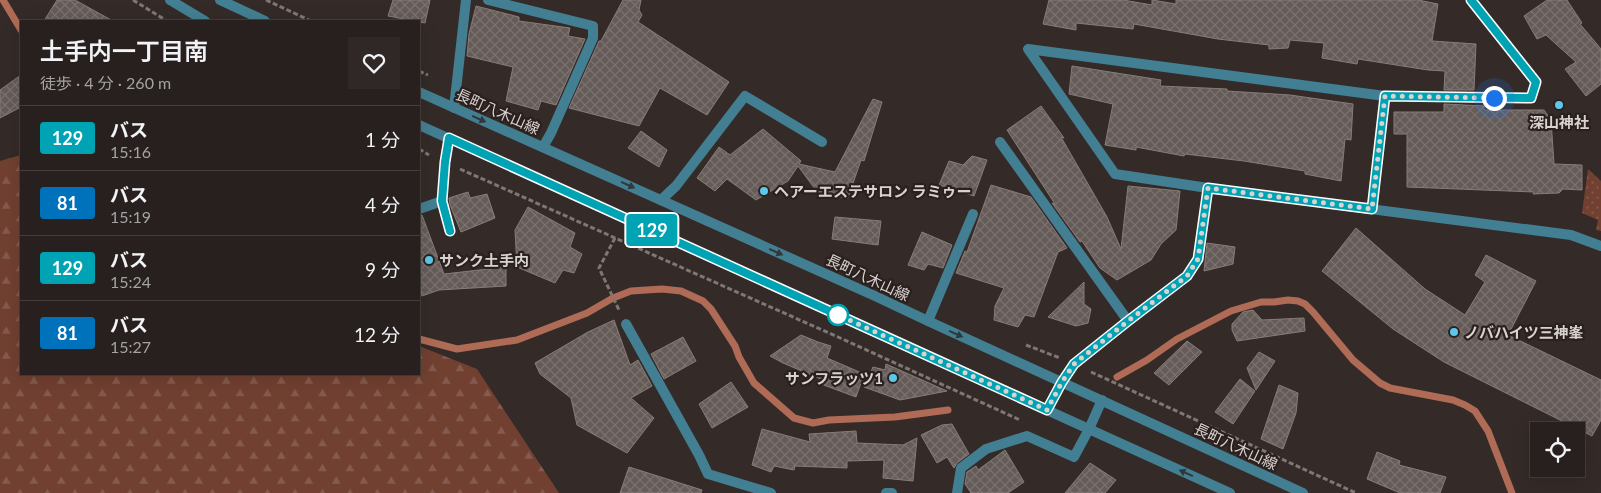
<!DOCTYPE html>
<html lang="ja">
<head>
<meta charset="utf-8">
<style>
  :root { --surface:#27201e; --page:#2f2827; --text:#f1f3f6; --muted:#a4a3a4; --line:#433e3c }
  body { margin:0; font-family:Lato,"Noto Sans JP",sans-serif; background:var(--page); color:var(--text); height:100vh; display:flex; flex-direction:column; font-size:19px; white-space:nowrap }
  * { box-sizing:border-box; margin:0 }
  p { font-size:16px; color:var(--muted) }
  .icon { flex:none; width:28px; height:28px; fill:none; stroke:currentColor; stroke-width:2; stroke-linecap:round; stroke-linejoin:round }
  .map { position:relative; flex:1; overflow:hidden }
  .side { position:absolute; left:20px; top:20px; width:400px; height:355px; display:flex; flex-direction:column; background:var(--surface); border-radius:0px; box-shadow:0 5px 20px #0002,0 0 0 1px var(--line) }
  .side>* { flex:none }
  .badge { padding:0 10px; border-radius:4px; font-size:18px; line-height:32px }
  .tools { position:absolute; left:1530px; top:422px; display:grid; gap:10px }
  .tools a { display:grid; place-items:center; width:55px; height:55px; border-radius:0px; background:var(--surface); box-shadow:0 5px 20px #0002,0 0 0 1px var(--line); font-size:25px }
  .you { position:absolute; width:25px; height:25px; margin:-12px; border:4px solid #fff; border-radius:50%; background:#1a73e8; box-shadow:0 0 0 8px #1a73e833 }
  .map>.badge { position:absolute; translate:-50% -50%; box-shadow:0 0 0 2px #fff }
  .round { display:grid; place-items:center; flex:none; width:52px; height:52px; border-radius:0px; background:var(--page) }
  .headline { display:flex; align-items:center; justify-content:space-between; height:85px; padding:0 20px }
  h1 { font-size:24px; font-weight:600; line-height:38px }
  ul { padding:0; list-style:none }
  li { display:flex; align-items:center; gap:15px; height:65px; padding:0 20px; border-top:1px solid var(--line) }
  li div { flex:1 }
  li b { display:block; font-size:19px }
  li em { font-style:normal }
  li .badge { min-width:55px; font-weight:700; text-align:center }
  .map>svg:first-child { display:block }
</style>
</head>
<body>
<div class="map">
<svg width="1601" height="493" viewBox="0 0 1601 493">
  <defs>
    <pattern id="forest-firs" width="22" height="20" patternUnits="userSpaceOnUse" patternTransform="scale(1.25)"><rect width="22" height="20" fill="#714031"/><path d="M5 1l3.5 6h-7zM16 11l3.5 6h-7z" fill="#845b4e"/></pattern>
    <pattern id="park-dots" width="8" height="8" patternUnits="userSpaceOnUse" patternTransform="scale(1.25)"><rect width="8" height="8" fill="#714031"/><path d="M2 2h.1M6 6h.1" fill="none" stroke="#845b4e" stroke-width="1.8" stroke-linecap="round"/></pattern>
    <pattern id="building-cross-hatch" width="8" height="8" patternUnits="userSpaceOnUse" patternTransform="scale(1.25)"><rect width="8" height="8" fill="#655b58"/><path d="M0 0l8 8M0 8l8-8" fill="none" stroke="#7a726f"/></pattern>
  </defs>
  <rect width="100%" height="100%" fill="#342b28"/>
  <path fill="url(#forest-firs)" d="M21,155V374H419V346L477,369L559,493H0V161Z"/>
  <path fill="url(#park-dots)" d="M1588,169L1601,181V231L1596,230L1598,220L1582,213Z"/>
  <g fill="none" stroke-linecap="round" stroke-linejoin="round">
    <g stroke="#af6b56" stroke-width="7">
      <path d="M3,0L21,30"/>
      <path d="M419,339L457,349L517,340L587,313L613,298L631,291L662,289L681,291L703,301L711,309L735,346L739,357L754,383L794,418L813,423L829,420L895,417L948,410"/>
      <path d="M1117,377L1147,360L1177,339L1231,311L1261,302H1274L1288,300L1298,301L1305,304L1313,312L1353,360L1380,383L1390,388L1453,400L1465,405L1475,411L1488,431L1512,493"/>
    </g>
  </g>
  <g fill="url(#building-cross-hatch)" stroke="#877c78">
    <path d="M57,0H75L113,21H44Z"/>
    <path d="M393,0H430L425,23L388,16Z"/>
    <path d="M623,0H641L639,10L642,15L638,22L729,82L707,115L660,88L639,126L569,108L599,41H601Z"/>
    <path d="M1049,0H1123L1152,5V0L1176,4V0H1418L1438,4L1432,41L1476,44L1474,90H1444L1445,71L1428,70L1358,59L1357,64L1322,58L1324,43L1290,40L1288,48L1269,49V45L1218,39L1134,24L1133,29L1076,23V30L1043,24Z"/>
    <path d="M1547,0H1567L1582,23L1580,24L1601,49V84L1586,96L1565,69L1576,62L1546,35L1537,39L1524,16Z"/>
    <path d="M476,6L519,17V21L570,28L568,36L585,39L556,105L541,101L538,110L506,101L513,67L467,56L469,34Z"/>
    <path d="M1072,66L1161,80L1160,86L1227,89V91L1290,95L1353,104L1351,140L1345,139L1341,181L1305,174V171L1244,161L1185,154L1184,156L1136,147V150L1105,145L1113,104L1069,94Z"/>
    <path d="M21,75V107L0,118V90Z"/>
    <path d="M873,99L882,102L864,161L861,160L848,198L818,193L798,166L788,181L756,200L727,179L715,191L697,178L719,147L730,155L763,129L801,161L799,164L835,172Z"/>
    <path d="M1444,104L1484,106V110H1544L1551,120L1554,164L1582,165V190L1563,189L1559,193L1533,194L1534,192L1407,187V134H1394V112H1444Z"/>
    <path d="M1041,106L1064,138L1061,137L1107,217L1121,249L1128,186L1180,191L1176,230L1161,244L1151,260L1117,280L1100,268L1082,241L1080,242L1052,203L1055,204L1007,130Z"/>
    <path d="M641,131L667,150L659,167L628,148Z"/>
    <path d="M972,156L987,160L974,196L939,185L949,161L963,165Z"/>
    <path d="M991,185L1031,197L1067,248L1058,252L1034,317L1025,315L1018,327L994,320L995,306L1004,288L956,273L965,251L967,252Z"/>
    <path d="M468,192L470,198L487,194L495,218L461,232L450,205L449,198Z"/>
    <path d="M528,207L575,233L570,247L582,254L574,273L563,270L555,283L517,267L515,230Z"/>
    <path d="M422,215L444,274L506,267V286L439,290L422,296L419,286V216Z"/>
    <path d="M835,217L881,221L878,245L832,239Z"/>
    <path d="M1356,228L1425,289L1465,315L1485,282L1475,275L1486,255L1536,281L1508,335L1601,380V420L1592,436L1444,362L1393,329L1322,271Z"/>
    <path d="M922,232L952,245L943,268L928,264L924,270L908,265Z"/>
    <path d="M1207,243L1235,247L1233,264L1204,271Z"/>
    <path d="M1084,282V304L1091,309L1088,323L1076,326L1048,317Z"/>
    <path d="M1253,310L1262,320L1304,318L1305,331L1237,341L1232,330V324L1243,312Z"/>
    <path d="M614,320L630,365L638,360L652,386L631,398L654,418L627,453L577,425L571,398L540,374L535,363L588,332Z"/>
    <path d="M801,335L818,342L831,346L827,358L864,374L856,397L821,384L823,380L783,363L770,356Z"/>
    <path d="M683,337L696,361L664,379L651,354Z"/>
    <path d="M1187,341L1202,352L1169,385L1154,373Z"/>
    <path d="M1259,352L1275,361L1256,390L1247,368Z"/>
    <path d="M886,364L947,391L900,400L864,387L873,367L885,370Z"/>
    <path d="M1240,379L1255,391L1233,424L1215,412Z"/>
    <path d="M731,382L748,407L712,428L699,404Z"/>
    <path d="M1279,385L1298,393L1296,413L1283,449L1261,439Z"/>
    <path d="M952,424L969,454L957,463L954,468L947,457L937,463L921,435L942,425Z"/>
    <path d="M762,429L810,442L809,434L856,431L857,443L903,445L917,438L913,481L883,478L884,460L847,461V468L795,466L794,470L774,466L771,472L752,465Z"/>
    <path d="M1005,450L1024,482L1008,493H971L965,484L967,472L976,466L978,470Z"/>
    <path d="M1377,452L1400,461L1399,465L1446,477L1440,493H1400L1367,479Z"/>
    <path d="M1090,463L1116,480L1105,493H1065Z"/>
    <path d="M629,467L702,490L701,493H620Z"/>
  </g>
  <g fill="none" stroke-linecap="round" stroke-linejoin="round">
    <g stroke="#7f7774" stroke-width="3" stroke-dasharray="5 2.5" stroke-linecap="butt">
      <path d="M133,0L167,21"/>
      <path d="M266,0L311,21"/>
      <path d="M419,71L428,75"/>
      <path d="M419,149L429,155"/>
      <path d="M460,169L838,337L1020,420"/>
      <path d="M615,238L599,268L619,310"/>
      <path d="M1026,345L1060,358"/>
      <path d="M1091,372L1356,493"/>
    </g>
    <g stroke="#437f92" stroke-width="10">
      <path d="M449,138L445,162L442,201L450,231"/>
      <path d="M1000,142L1128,321"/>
      <path d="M419,209L442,201"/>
      <path d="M626,324L699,455L708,474L771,493"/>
      <path d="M886,493H892"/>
      <path d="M957,493L961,468L986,449L1027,436L1074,457L1089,429L1102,400"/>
    </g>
    <g stroke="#437f92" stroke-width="10">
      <path d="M488,0L593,26V38L551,133L543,147"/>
      <path d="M454,108L466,0"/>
      <path d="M1208,188L1115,174L1028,49L1385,96L1531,98L1536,82L1471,0"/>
      <path d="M661,200L676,186L745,96L822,142"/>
      <path d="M1372,209L1385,96"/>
      <path d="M928,321L973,214"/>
      <path d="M1047,410L1062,382L1074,364L1128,321L1187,276L1198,259L1208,188L1571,235L1601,246"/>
    </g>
    <g stroke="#437f92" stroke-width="10">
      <path d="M170,0L205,21"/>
      <path d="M220,0L265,21"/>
      <path d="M419,92L875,296L928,321L1303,493"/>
      <path d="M419,125L1230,493"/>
    </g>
  </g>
  <defs><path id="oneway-solid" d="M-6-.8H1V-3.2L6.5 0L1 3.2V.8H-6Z" transform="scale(1.25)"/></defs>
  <g fill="#30383c">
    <use href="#oneway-solid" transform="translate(479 119) rotate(24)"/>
    <use href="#oneway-solid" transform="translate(628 185) rotate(24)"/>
    <use href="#oneway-solid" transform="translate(776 252) rotate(24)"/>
    <use href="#oneway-solid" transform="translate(956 334) rotate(24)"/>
    <use href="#oneway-solid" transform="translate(1186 473) rotate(-156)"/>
  </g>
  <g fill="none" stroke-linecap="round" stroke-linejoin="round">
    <g stroke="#fff" stroke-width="11">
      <path id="line" d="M450,231L442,201L445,162L449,138L1047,410L1062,382L1074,364L1128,321L1187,276L1198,259L1208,188L1372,209L1385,96L1531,98L1536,82L1471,0"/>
    </g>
    <use href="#line" stroke="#00a3b4" stroke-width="8"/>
    <path stroke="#d8d2d0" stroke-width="5" stroke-dasharray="0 9" d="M838,315L836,314L1047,410L1062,382L1074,364L1128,321L1187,276L1198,259L1208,188L1372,209L1385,96L1494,98"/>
  </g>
  <g fill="#5cc7e8" stroke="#2a211f" stroke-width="2">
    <circle cx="1559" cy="105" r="5"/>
    <circle cx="764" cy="191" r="5"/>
    <circle cx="429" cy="260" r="5"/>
    <circle cx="1454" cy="332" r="5"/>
    <circle cx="893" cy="378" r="5"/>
  </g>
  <circle fill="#fff" stroke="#00a3b4" stroke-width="2.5" cx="838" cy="315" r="10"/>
  <g text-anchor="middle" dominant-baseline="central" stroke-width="4.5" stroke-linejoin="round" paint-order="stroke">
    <g font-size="15" fill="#d8d2d0" stroke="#2a211f">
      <text transform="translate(498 111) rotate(24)">長町八木山線</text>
      <text transform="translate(868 277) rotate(25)">長町八木山線</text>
      <text transform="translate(1236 446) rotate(25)">長町八木山線</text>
    </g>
    <g font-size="15" font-weight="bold" fill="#d8d2d0" stroke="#2a211f" text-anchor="start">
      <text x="1559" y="122" text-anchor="middle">深山神社</text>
      <text x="774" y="191">ヘアーエステサロン ラミゥー</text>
      <text x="439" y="260">サンク土手内</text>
      <text x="1464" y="332">ノバハイツ三神峯</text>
      <text x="883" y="378" text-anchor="end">サンフラッツ1</text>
    </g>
  </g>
</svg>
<div class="tools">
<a><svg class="icon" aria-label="locate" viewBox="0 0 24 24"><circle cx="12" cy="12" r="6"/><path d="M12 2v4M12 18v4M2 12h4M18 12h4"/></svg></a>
</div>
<div class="you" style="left:1494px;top:98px"></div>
<b class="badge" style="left:652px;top:230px;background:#00a3b4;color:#fff">129</b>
<section class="side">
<div class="headline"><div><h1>土手内一丁目南</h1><p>徒歩 · 4 分 · 260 m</p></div><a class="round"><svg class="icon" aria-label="heart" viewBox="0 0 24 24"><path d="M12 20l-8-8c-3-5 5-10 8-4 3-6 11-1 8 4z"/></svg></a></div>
<ul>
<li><span class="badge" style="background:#00a3b4;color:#fff">129</span><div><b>バス</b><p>15:16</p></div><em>1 分</em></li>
<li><span class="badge" style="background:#0072bc;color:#fff">81</span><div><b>バス</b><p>15:19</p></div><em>4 分</em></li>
<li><span class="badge" style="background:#00a3b4;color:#fff">129</span><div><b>バス</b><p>15:24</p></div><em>9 分</em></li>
<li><span class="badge" style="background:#0072bc;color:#fff">81</span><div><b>バス</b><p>15:27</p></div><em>12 分</em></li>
</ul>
</section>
</div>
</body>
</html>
